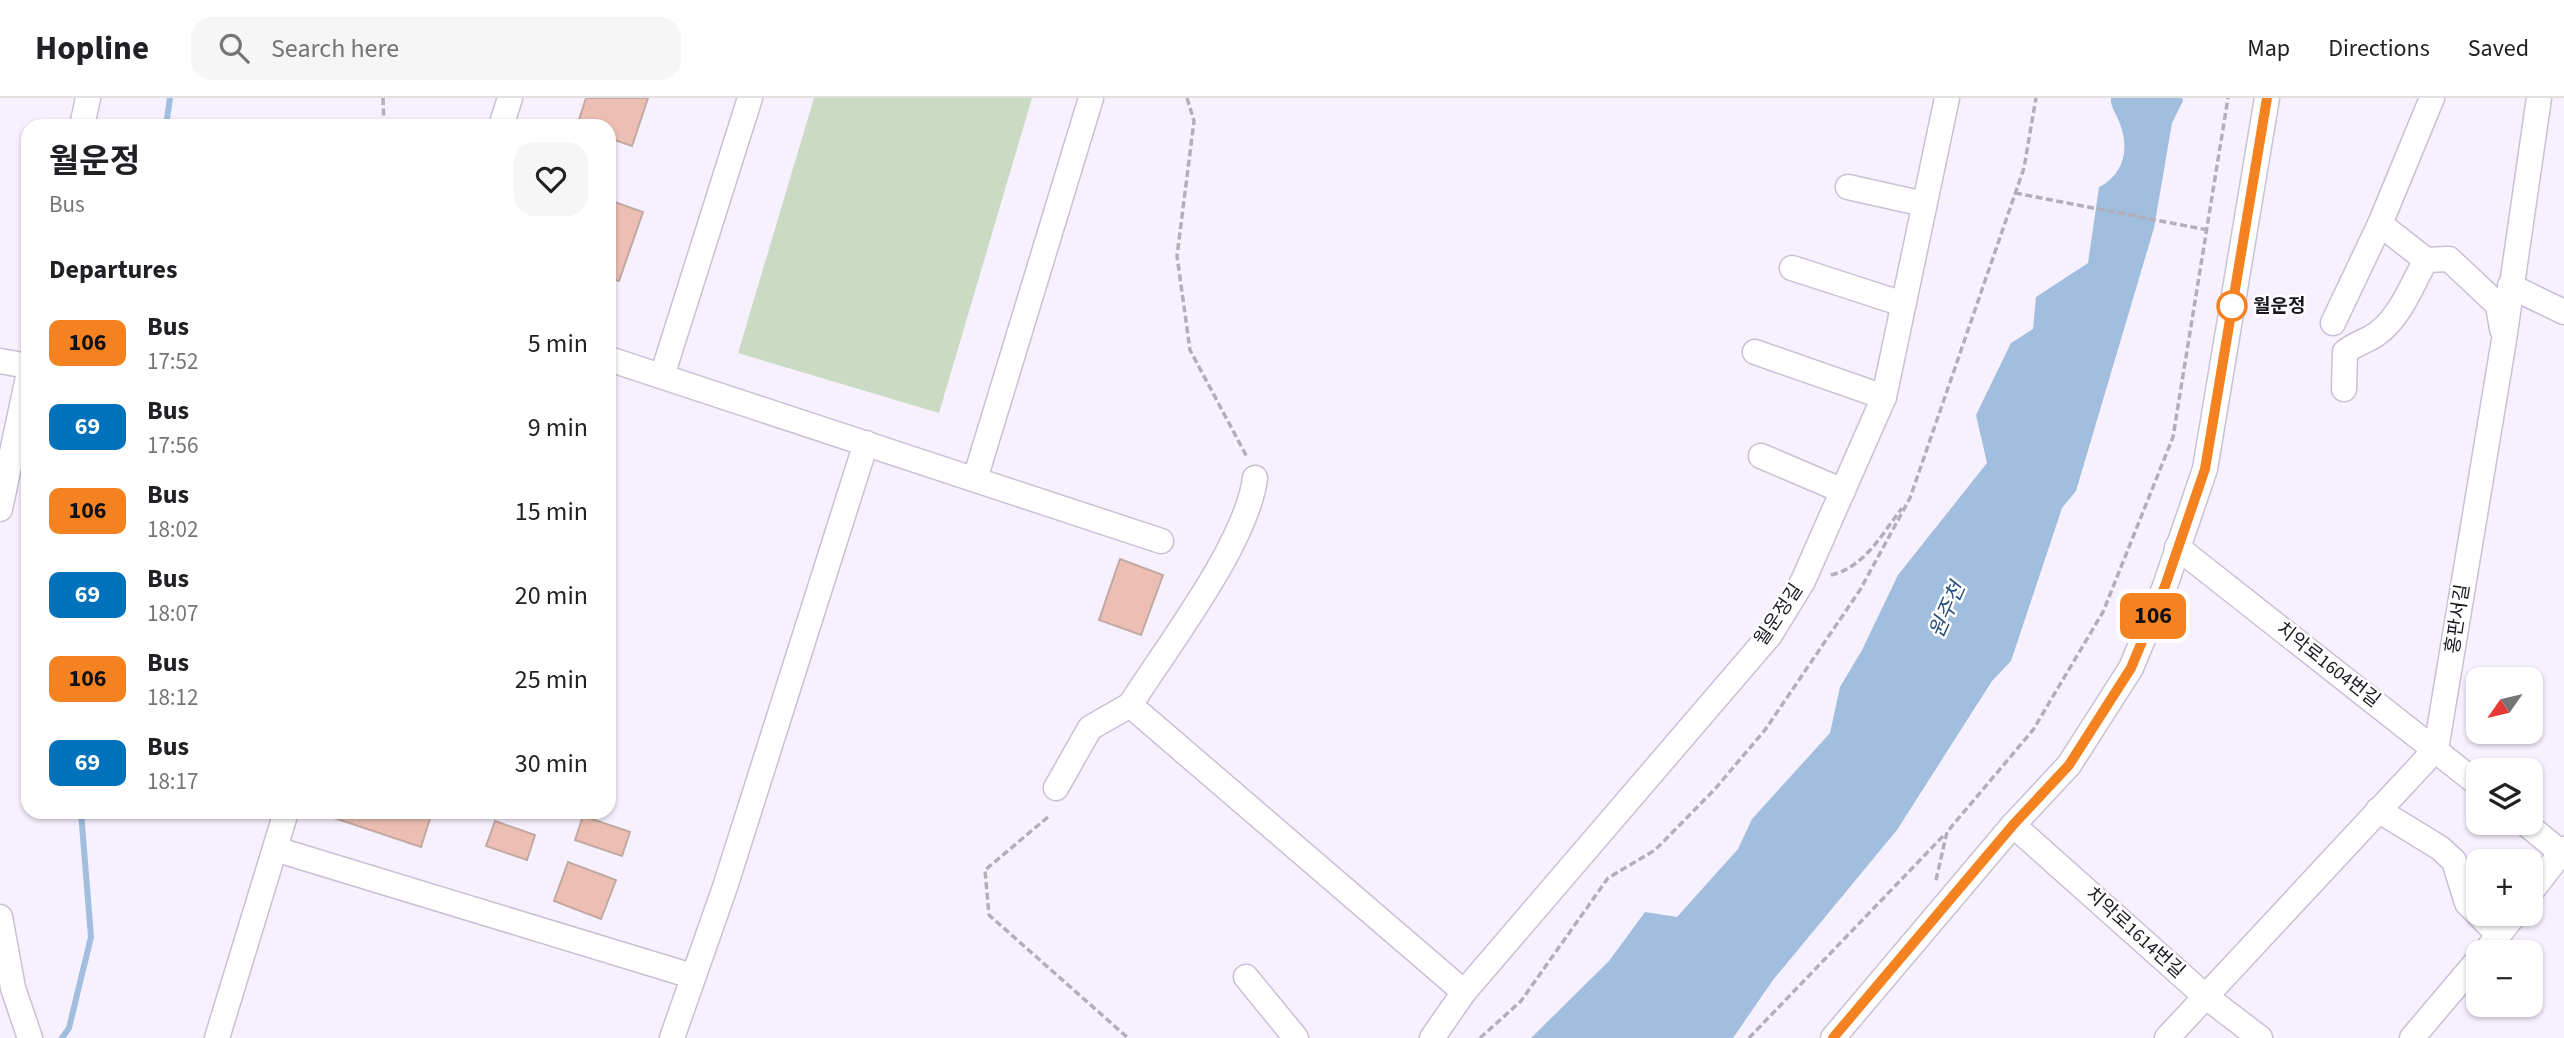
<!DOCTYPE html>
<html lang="en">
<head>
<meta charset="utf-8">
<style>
  :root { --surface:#fff; --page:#f6f6f6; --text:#202124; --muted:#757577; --line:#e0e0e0 }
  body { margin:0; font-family:"Source Sans 3","Noto Sans KR",sans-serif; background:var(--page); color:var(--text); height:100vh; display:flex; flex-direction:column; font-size:26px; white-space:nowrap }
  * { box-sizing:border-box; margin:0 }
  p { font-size:23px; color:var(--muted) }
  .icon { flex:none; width:38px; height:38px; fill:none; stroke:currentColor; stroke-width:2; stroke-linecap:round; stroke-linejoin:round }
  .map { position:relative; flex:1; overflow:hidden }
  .drawer { position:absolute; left:21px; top:21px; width:595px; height:700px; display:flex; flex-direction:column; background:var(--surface); border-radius:21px; box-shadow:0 2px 5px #0004 }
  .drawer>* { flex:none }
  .badge { padding:0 14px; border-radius:10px; font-size:24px; line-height:46px }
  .needle { width:46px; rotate:236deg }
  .fabs { position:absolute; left:2466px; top:569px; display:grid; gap:14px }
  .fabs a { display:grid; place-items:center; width:77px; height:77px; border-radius:14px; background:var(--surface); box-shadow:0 2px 5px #0004; font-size:35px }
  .map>.badge { position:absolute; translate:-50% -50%; box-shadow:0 0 0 4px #fff }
  h2 { padding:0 28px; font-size:26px; line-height:63px }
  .round { display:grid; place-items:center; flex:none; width:74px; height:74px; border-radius:21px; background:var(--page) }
  .summary { display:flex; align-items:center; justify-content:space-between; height:119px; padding:0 28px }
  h1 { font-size:33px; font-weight:700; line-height:52px }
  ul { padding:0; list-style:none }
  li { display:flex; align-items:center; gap:21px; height:84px; padding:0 28px }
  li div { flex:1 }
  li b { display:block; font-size:26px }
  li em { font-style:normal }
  li .badge { min-width:77px; font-weight:700; text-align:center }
  header { display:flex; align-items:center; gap:42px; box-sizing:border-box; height:98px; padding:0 35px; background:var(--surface); border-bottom:2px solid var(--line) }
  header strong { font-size:33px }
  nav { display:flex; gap:38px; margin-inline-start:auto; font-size:24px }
  .search { width:490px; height:63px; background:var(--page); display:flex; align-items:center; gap:18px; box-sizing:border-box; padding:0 24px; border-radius:21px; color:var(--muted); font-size:26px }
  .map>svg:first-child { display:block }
</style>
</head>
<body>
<header>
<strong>Hopline</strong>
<div class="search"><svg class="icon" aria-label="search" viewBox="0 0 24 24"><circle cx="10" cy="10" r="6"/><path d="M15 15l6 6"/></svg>Search here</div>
<nav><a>Map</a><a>Directions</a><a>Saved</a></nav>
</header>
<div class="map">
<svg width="2564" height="940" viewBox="0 0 2564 940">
  <rect width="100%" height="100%" fill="#f7f1ff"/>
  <path fill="#cbdac3" d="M814,0H1032L939,315L738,255Z"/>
  <path fill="#a1bede" d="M2111,0H2182L2183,3L2172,25L2154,130L2076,393L2062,410L2011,563L1992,583L1897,732L1773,882L1733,940H1531L1609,863L1645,814L1677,819L1738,751L1752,721L1830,635L1840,589L1862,552L1898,477L1987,365L1976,317L2011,245L2033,231L2036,199L2088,165L2099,89C2123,77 2130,52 2120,26C2117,17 2110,9 2111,0Z"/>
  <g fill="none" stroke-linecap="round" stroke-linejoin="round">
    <g stroke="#a1bede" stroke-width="6">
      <path d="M166,28L170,0"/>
      <path d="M62,940L69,930L91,839L81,714"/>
    </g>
  </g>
  <g fill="#edbfb4" stroke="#c2a9a2" stroke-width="2">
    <path d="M586,0H648L632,48L609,40V28H577Z"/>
    <path d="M609,102L643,114L619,183L609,180Z"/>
    <path d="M1120,461L1163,477L1141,537L1099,522Z"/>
    <path d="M323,714H432L421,749L322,716Z"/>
    <path d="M583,718L630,734L622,758L575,742Z"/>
    <path d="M495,723L535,737L527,762L486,748Z"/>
    <path d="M568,764L616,782L601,821L554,803Z"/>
  </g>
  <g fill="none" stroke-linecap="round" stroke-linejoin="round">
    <g stroke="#c9c0d5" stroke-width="27">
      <g id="minor">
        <path d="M82,28L88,0"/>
        <path d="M501,28L510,0"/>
        <path d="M1848,89L1924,106"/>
        <path d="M2380,126L2426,162L2449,161L2498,207L2502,231"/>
        <path d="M1792,170L1903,206"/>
        <path d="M2510,188L2564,214"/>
        <path d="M2333,225L2380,126L2432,0"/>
        <path d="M1755,254L1884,299"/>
        <path d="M609,261L1161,443"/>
        <path d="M0,263L28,268"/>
        <path d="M662,278L750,0"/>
        <path d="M2344,291L2345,254C2356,245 2368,243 2378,235C2401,218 2412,186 2426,162"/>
        <path d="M1761,358L1843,393"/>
        <path d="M1255,380C1247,445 1167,549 1130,607L1464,894"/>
        <path d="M975,381L1091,0"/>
        <path d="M0,411L28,279"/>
        <path d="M2177,449L2478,686"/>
        <path d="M1056,690L1090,630L1130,607"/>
        <path d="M2378,712L2440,750L2454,763L2467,805L2499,837"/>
        <path d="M2524,724L2564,757"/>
        <path d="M2013,727L2205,898L2260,940"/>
        <path d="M275,751L692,878"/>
        <path d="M2530,795L2564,751"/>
        <path d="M0,819L13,890L30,940"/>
        <path d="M2490,848L2515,816"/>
        <path d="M1246,879L1296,940"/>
        <path d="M217,940L286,714"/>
        <path d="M672,940L725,789L866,345"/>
        <path d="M1432,940L1464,894L1770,537L1803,483L1884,299L1947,0"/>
        <path d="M1833,940L2013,727L2069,667L2131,570L2165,488L2205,371L2267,0"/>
        <path d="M2167,940L2436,651L2504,242L2539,0"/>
        <path d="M2412,940L2478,862"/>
      </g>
    </g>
    <g stroke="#b3aeba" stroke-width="3.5" stroke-dasharray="7 3.5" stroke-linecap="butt">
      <path d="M383,0L384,28"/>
      <path d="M1187,0L1194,23L1177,158L1190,252L1247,359"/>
      <path d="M2015,95L2208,132"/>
      <path d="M1831,477C1865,469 1882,436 1902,410"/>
      <path d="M1048,719L985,772L989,817L1128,940"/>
      <path d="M1936,782L1947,734L2033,632L2103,514L2173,339L2228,0"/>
      <path d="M1480,940L1521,903L1608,780L1655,752L1715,691L1765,632L1860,492L1910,400L2024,70L2036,0"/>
      <path d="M1749,940L1945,736"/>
    </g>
    <use href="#minor" stroke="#fff" stroke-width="24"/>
  </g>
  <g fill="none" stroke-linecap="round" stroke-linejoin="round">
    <g stroke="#fff" stroke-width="16">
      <path id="line" d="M1833,940L2013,727L2069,667L2131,570L2165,488L2205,371L2267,0"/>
    </g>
    <use href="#line" stroke="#f58220" stroke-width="10"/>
  </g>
  <circle fill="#fff" stroke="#f58220" stroke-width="3.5" cx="2232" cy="208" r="14"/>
  <g text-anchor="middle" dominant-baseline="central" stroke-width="5" stroke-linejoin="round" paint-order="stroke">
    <g font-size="19" font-weight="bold" fill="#1b1820" stroke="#fff" text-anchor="start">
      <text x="2253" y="208">월운정</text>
    </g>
    <g font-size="19" fill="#1b1820" stroke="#fff">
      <text transform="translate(1779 517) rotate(-56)">월운정길</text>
      <text transform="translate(2458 521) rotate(-81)">홍판서길</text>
      <text transform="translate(2328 567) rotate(38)">치악로1604번길</text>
      <text transform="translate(2135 835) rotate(42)">치악로1614번길</text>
    </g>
    <g font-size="21" font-style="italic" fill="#254e79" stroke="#fff">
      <text transform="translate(1947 512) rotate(-66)">원주천</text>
    </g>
  </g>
</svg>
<div class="fabs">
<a><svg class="needle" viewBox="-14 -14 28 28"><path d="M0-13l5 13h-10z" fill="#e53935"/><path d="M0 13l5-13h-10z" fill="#757577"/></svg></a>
<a><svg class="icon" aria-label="layers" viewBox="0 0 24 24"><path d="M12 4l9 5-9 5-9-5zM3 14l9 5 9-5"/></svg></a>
<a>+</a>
<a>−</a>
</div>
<b class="badge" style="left:2153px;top:518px;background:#f58220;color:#111">106</b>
<section class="drawer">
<div class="summary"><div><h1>월운정</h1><p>Bus</p></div><a class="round"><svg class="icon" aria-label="heart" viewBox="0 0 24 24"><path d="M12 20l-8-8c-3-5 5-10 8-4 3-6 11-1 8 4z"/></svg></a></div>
<h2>Departures</h2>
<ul>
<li><span class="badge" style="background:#f58220;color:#111">106</span><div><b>Bus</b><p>17:52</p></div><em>5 min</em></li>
<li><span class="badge" style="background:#0072bc;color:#fff">69</span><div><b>Bus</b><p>17:56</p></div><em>9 min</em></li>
<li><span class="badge" style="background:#f58220;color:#111">106</span><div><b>Bus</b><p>18:02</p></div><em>15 min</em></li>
<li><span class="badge" style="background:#0072bc;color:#fff">69</span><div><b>Bus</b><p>18:07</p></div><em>20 min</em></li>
<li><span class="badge" style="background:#f58220;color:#111">106</span><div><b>Bus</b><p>18:12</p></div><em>25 min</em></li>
<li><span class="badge" style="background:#0072bc;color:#fff">69</span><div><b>Bus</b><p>18:17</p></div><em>30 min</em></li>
</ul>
</section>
</div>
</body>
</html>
